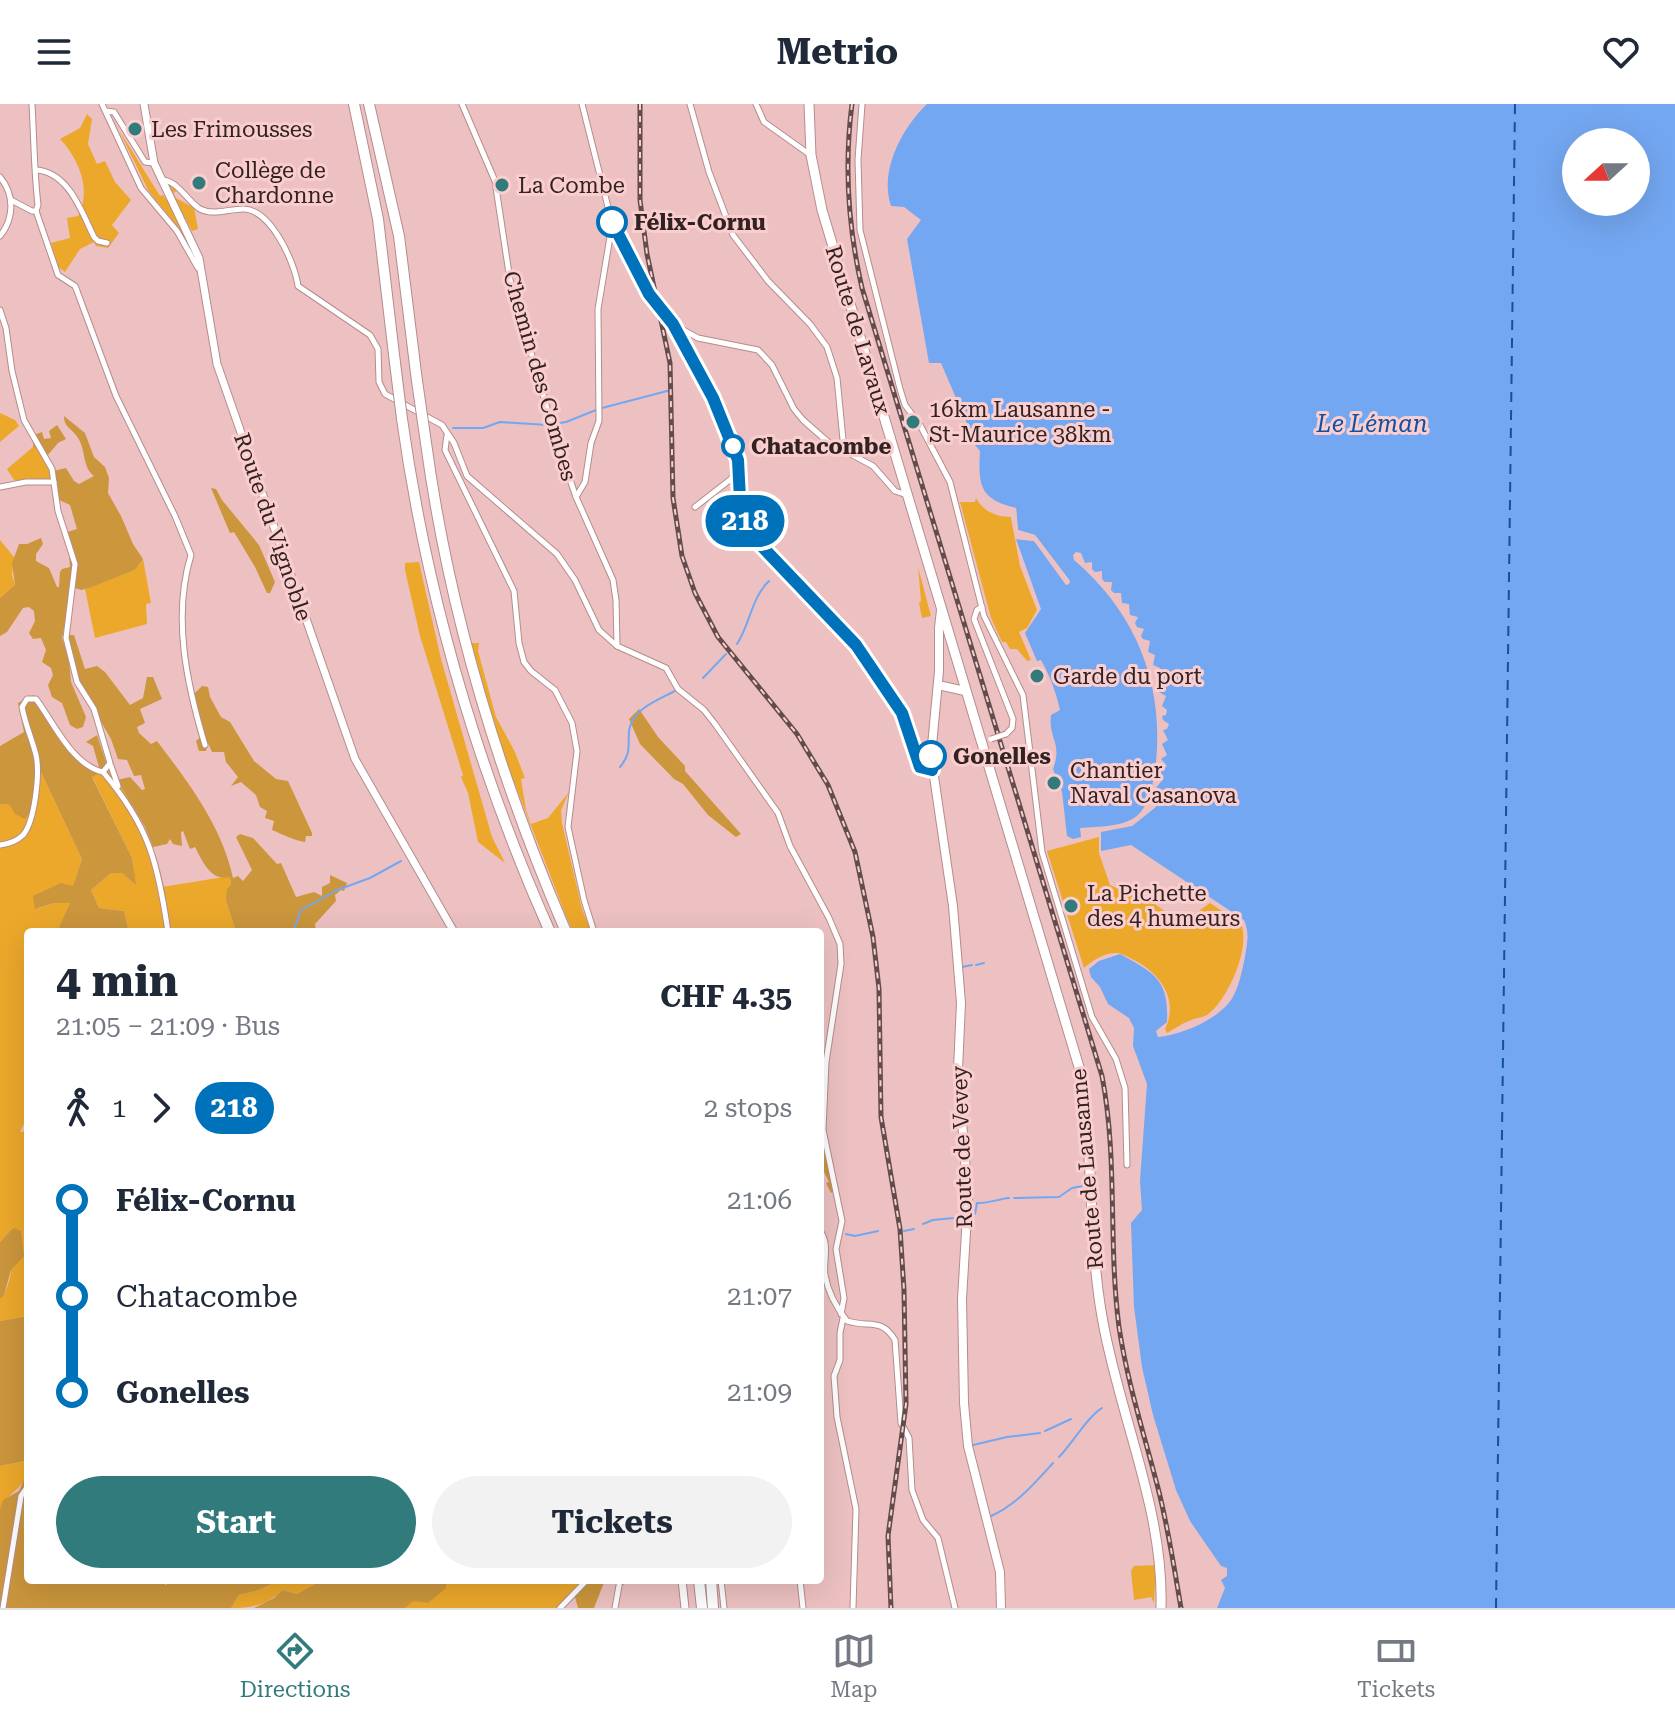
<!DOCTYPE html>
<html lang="en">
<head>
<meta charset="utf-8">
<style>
  :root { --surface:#fff; --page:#f2f2f3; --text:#1f2937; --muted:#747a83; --line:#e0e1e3; --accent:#327b7d }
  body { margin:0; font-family:"Roboto Serif",serif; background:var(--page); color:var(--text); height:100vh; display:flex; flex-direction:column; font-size:30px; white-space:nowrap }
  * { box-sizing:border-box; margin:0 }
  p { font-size:26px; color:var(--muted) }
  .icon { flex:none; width:44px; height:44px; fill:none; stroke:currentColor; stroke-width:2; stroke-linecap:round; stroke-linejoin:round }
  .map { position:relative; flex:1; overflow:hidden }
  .drawer { position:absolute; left:24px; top:824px; width:800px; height:656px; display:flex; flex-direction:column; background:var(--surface); border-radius:8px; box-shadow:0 8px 32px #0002 }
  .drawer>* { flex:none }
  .badge { padding:0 16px; border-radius:26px; font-size:28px; line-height:52px }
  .needle { width:52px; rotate:249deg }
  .buttons { position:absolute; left:1562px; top:24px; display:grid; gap:16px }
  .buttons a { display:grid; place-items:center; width:88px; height:88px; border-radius:50%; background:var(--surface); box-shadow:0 8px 32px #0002; font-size:40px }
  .map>.badge { position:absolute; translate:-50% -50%; box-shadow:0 0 0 4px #fff }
  .legs { display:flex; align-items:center; gap:12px; height:88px; padding:0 32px; font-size:26px }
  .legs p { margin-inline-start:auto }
  .headline { display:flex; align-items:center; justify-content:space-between; height:136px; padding:0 32px }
  h1 { font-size:44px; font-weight:700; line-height:60px }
  .cta { display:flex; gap:16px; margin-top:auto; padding:16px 32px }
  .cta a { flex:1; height:92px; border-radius:48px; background:var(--accent); color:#fff; font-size:32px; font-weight:700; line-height:92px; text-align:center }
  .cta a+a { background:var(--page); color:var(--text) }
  ul { padding:0 32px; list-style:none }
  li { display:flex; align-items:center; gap:28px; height:96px; font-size:30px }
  li i { display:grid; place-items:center; width:12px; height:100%; margin:0 10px; background:currentColor }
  li i::after { content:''; width:20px; height:20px; margin:-10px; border:6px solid; border-radius:50%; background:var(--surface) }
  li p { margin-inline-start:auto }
  li:first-child i { background:linear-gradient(#0000 50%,currentColor 0) }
  li:last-child i { background:linear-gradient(currentColor 50%,#0000 0) }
  header { display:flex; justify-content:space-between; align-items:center; height:104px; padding:0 32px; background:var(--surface); font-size:36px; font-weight:700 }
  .tab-bar { display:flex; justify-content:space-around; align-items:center; height:112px; border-top:2px solid var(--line); background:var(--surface); font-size:22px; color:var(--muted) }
  .tab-bar a { display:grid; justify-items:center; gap:4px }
  .tab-bar .current { color:var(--accent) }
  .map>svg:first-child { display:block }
</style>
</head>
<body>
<header><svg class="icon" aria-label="menu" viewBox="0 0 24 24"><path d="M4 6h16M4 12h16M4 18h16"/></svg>Metrio<svg class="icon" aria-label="heart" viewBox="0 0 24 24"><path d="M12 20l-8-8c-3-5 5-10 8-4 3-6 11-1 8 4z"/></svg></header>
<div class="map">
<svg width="1675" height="1504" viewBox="0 0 1675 1504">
  <rect width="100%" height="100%" fill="#edc1c1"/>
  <g fill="#eba82b">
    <path d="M87,10L92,15L88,40L97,60L105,57L115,78L131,96L112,121L119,129L108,144L96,142L94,138L80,145L65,168L58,163L51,139L70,134L67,114L78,112C92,86 79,55 60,35L80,24Z"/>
    <path d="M119,26L160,92L163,91L173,105L189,138L148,86Z"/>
    <path d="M166,79L177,87L173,89L176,94L194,104L198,125L192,127Z"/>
    <path d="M0,309L15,316L19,322L0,338Z"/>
    <path d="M33,343L47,352L56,376H14L7,365Z"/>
    <path d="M976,394C983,407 996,413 1011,413L1020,462L1037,506L1027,524L1019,528L1031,556L1027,557L1017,545H1010L1006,538H1002L991,514L960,398H975Z"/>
    <path d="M0,436L14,453L12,471L15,481L0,494Z"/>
    <path d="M143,455L151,499L146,500L147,520L95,534L85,485L135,466Z"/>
    <path d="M419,458L441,555L492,733L505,759L478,738L468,689L461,673L463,671L420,532L405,466V459Z"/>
    <path d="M918,463L931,512L922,514L919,499L921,497Z"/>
    <path d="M471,539H479L478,547L496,613L515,648L525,674L521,675L526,706L531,720L548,714L569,688L561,706L562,719L582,805L591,828H573L566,812L504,652Z"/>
    <path d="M39,664L82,755L73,782L36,805L54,799H71L57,828H28V1012L20,1028L28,1027V1212L0,1217V1195C15,1178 12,1146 13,1124L0,1138V700L10,701Z"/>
    <path d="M108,664C137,703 151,737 162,783L230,772L231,781L226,797L236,828H129L124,807L99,804L91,786L111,769H122L135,780L132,754L92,672Z"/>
    <path d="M1099,733V749L1110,781L1125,788L1136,786L1171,812L1196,809L1210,799L1241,820C1251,844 1227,897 1207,911C1202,914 1194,914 1189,917C1181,920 1174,925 1167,929L1165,925C1179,896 1161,871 1136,857C1131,855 1124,850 1118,849C1105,848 1093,856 1084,864L1047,747Z"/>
    <path d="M26,1357C34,1381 7,1387 0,1405V1362Z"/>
    <path d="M1156,1461L1154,1499L1151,1493L1134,1496L1131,1467L1134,1462Z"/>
    <path d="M282,1476H322L297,1490L282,1486C267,1501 252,1504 231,1504L239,1491L256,1487Z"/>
    <path d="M446,1476H584L575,1493L558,1504H405L413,1496L445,1484Z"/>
  </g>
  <g fill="#cb963c">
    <path d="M64,312L85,329L94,353L105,363L109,374L108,389L121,412L133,440L143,455L135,466L89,484L81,486L72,483L62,534L69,556L71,578L86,613L83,623L77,625L70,621L62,599L52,593L48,581L53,571L51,564L42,558L46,546L41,534L33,535L29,529L35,517L34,507L29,503L23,504L7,528L0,532V494L15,481L12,459L19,440H27L41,434L43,440L36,450V457L49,464L57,483H59L60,468L62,465L70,463L67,428L77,425L70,401L57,395L53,367L66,364L74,377L79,380L94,372C82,363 86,346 78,334C72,324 64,324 64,312Z"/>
    <path d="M57,321L66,335L58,339L47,352L33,343L34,331L42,328L44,335L51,334L49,327Z"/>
    <path d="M211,384L216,385L222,396L259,441L275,478L270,489H267L255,463L234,428L230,429Z"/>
    <path d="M67,531H74L85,565L97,562L105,568L130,601L143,594L147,573H153L162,595L140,605L145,619L137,623L139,629L151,640L157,637C188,678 222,722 233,774L238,772L243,777L252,766L236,733L240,730L253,734L277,760L281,759L296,793L314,788L322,792V783L330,779V771L347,779L344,787L341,786L335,791L336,797L315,820L316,828H236L226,797L227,785L231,781L230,773C211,778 203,758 195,743L190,745L183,727L181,728L182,742L173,740L170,735L167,740L153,743L145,723L117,676L130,673L142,686L145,685L141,671L134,672L127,656L118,655L111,635L79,580Z"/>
    <path d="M202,582L208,583L210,593L221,613L230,618L254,657L276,675L288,677L312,729V732H306L305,738C295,737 282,730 272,726L274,717L265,714L267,707L260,703L256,691L241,678L231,682L238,673L226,658L224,648H212L208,639L206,647H199L196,637L204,630L193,591Z"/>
    <path d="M33,591L71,642L93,663H99L93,642L86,638L97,631L108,664L92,673L132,754L136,781L122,769H111L91,786L99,804L124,807L129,828H57L70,799H54L35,805L33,792L61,779L73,782L82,755L40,666L35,700L25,715L15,710L10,701L0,700V642L24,628L18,599Z"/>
    <path d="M639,605L658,633L685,662V667L741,730L736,733L708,711L683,680L674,675L640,640L629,615Z"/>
    <path d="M822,945L826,947L822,1040L834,1087L831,1089L826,1079L829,1078L820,1060Z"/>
    <path d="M13,1124L21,1127L24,1152L11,1166L4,1191L0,1195V1138Z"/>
    <path d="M28,1212V1363L25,1357L0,1362V1217Z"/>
    <path d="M28,1366V1476H165V1481L175,1476H282L256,1487L239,1491L231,1504H0V1405L3,1396L19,1387Z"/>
    <path d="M322,1476H446V1484L428,1499L413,1497L405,1504H254L274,1494L282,1486L297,1490Z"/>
    <path d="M584,1476H624V1481L605,1476L594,1504H578L575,1493Z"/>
  </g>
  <path fill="#73a7f1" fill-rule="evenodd" d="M927,0H1675V1504H1217L1225,1484L1221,1476L1227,1472V1464L1221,1462L1190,1417L1176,1386L1153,1311L1142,1263L1134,1203L1131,1119L1142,1106L1140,1077L1147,980L1133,942L1134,924L1129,914L1108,900L1100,883L1091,873L1089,865L1099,857L1120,850C1154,869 1169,875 1167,918L1156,927L1158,933C1181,931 1217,916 1231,896C1239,884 1242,867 1245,853C1247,839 1250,830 1244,816L1131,741L1101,747V728L1132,722L1156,703L1153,694L1160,692L1156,684L1163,675L1159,672V668L1167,662L1161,655L1167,651L1162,640L1168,636L1163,626L1167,625L1169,620L1163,616L1162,612L1166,611L1167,606L1162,602L1166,592L1159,588V585L1163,578L1156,571L1160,564L1153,561L1155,551L1148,548L1150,537L1143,535L1141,532L1144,525L1137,523L1135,519L1138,513L1130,511L1129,500L1122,499L1121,489H1114L1111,486L1112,478H1105L1102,475V467L1095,468L1092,465V458L1085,459L1081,449L1076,448L1073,451L1074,456C1135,508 1164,578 1156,658C1154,674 1151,698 1139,710C1125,724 1098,722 1080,724L1081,733L1073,735L1067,732L1062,688L1053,665C1063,639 1048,635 1051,611L1060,606C1056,588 1050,572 1041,556L1037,557L1025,529L1041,505L1016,435L1034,437L1070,477L1035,431L1018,426L1016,404C980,395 978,382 980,347L965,329L968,322L941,259H929L907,135L921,116L904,103L891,102C879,67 902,24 927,0ZM1576,38H1636V98H1576Z"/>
  <path fill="#edc1c1" d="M1009,403L1016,404L1018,426L1035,431L1070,477L1069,480L1066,481L1034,437L1016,435L1014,431L1018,430L1014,428Z"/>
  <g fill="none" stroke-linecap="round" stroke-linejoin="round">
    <g stroke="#73a7f1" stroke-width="2">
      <path d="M602,304L671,286"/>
      <path d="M453,324H483L500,318L548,321L566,318L596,306"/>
      <path d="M737,540C750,521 751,494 769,477"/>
      <path d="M703,574L726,550"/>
      <path d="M620,663C631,650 628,643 629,627C632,605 658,596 675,587"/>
      <path d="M293,828L301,806L337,786L370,774L401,757"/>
      <path d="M976,861L984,859"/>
      <path d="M962,863L972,861"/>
      <path d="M1014,1094L1059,1093L1072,1084L1083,1082"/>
      <path d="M972,1111L975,1110L977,1099C988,1100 997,1095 1009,1094"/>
      <path d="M923,1120L933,1116L964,1113"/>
      <path d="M904,1127L914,1125"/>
      <path d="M846,1130L855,1132L878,1127"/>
      <path d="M1045,1327L1071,1315"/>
      <path d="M973,1341L1007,1333L1040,1329"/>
      <path d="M1059,1353C1072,1340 1088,1312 1102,1304"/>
      <path d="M991,1412C1016,1401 1035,1379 1053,1359"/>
    </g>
    <path stroke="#1150a2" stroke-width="2" stroke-dasharray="10 8" stroke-linecap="butt" d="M1496,1504L1515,0"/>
    <g stroke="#b58c8d" stroke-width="7">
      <g id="minor">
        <path d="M102,0L141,84L177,127L198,164"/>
        <path d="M462,0L495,77L510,176L555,332L576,393L613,476L616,496L617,542"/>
        <path d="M582,0L614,127L649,190L673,220L713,294L738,356L742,408L753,433L856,541L902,609L918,661L922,665L932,666"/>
        <path d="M690,0L709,68L733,131L768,177L810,220L827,243L837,274L844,346"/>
        <path d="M756,0L764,18L809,50"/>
        <path d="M862,0L858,56L860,126L900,285L905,301L920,321L950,378L984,512L1023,591L1042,748L1092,913L1116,955L1125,984L1127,1061"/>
        <path d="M106,7L114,8L145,58L154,59"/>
        <path d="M36,66C69,68 82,109 94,133L98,137L107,139"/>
        <path d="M0,73C15,91 14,115 0,132"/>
        <path d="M161,76C178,76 186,96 200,105C214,112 228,105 243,105C271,105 295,159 298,182L370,231L378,245L379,278L385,290L442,321L454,339L467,372L557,450L575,476L599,526L617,542L666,564L678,585L704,606L715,620L778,709L790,742L829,814L840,840L841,860L826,958L823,1026L842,1117L836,1145L844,1194L841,1210"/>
        <path d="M11,96L32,107H36L38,101C34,67 34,35 32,0"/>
        <path d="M36,107L58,171L75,182L77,187L116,292L175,412L191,451C172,513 187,581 205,641"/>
        <path d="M0,206L6,224L12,267L24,316L52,365L58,407L75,460L66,534L77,578L94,605L110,659L103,668C72,661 54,619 36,595H27L22,603C25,620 32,635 36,651C40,669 35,717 23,731C17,737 8,740 0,741"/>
        <path d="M676,222L698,234L758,246L772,261L794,305L803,316L828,338L873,362L895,387L907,391"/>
        <path d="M447,331L445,346L514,487L519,539L524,558L531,567L555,586L572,619L577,647L568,723L584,796L594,828"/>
        <path d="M0,383L26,378H54"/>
        <path d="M576,393L585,378L591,339L599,317L598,205L610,133L614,127"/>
        <path d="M695,403L731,375L733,371V350"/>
        <path d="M982,503L977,506L974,515L1013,615L1012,624L1006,630"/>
        <path d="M111,662L118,682"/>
        <path d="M103,668C149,722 158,759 168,828"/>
        <path d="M820,1127C830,1140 823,1156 825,1171C828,1189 836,1203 847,1217C869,1224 881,1213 895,1236L901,1319L909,1334L912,1386L923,1416L938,1434L955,1504"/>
        <path d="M843,1214L840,1229V1256L834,1272L837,1313L856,1405L853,1504"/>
        <path d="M721,1476L724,1504"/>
        <path d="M800,1476L803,1504"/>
        <path d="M3,1504L21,1392L28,1382"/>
        <path d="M560,1504L587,1476"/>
        <path d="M615,1504L620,1476"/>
      </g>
    </g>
    <g stroke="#b58c8d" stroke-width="9">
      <g id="tertiary">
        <path d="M144,0L154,59L199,154L217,260L355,655L454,828"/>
        <path d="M682,1476L685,1504"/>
      </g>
    </g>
    <g stroke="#b58c8d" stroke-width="10">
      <g id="secondary">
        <path d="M941,506L939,524V567L931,652L953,802L961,899L958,965L968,1095L962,1195L964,1299L968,1342L1000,1468L1001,1504"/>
        <path d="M938,581L965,587"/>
      </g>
    </g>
    <g stroke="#b58c8d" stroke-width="11">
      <path id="primary" d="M809,0L811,51L822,106L1079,963C1095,1047 1087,1134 1103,1218C1120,1313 1164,1406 1161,1504"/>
    </g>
    <g stroke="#b58c8d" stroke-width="12">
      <g id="motorway">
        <path d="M354,0L378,115L395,259"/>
        <path d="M369,0L399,132L417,277"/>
        <path d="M402,315C427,493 477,664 550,828"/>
        <path d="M426,339C449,509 498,670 566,828"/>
        <path d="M699,1476L702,1504"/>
        <path d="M711,1476L713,1504"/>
      </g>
    </g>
    <use href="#minor" stroke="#fff" stroke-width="5"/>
    <use href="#tertiary" stroke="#fff" stroke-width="7"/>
    <use href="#secondary" stroke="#fff" stroke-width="8"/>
    <use href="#primary" stroke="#fff" stroke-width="9"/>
    <use href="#motorway" stroke="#fff" stroke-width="10"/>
    <g stroke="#634c4c" stroke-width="5">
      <g id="rail">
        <path d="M640,0V96L647,150L670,259L673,394L682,452L695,489L718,533L797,630L828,681L855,748L873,833L879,885L881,1013L900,1125L904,1186L906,1300L888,1432L891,1504"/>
        <path d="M852,0C844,62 848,123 862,184L1102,972C1118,1055 1108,1139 1119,1223C1127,1277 1144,1330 1158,1384C1168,1423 1174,1463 1181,1504"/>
      </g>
    </g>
    <use href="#rail" stroke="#facece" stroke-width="2" stroke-dasharray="6" stroke-linecap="butt"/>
    <g stroke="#b58c8d" stroke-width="7" stroke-linecap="butt">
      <path id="minor-bridge" d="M991,635L1006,630"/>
    </g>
    <g stroke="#b58c8d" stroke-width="12" stroke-linecap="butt">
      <g id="motorway-bridge">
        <path d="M395,259L402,315"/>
        <path d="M417,277L426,339"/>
      </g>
    </g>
    <use href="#minor-bridge" stroke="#fff" stroke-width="5"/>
    <use href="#motorway-bridge" stroke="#fff" stroke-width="10"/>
  </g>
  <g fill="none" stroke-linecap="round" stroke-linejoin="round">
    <g stroke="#fff" stroke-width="18">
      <path id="line-1" d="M612,118L649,190L673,220L713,294L738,356L740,395L746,421L753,433L856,541L902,609L920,663L932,666L931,652"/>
    </g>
    <use href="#line-1" stroke="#0072bc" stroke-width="12"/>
  </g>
  <g fill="#327b7d" stroke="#facece" stroke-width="3">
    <circle cx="135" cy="25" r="8"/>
    <circle cx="199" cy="79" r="8"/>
    <circle cx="502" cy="81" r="8"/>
    <circle cx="913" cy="318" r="8"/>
    <circle cx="1037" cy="572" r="8"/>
    <circle cx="1054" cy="679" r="8"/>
    <circle cx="1071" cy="802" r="8"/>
  </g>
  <g fill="#fff" stroke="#0072bc" stroke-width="4">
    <circle cx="612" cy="118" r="14"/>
    <circle cx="733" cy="342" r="10"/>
    <circle cx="931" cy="652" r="14"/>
  </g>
  <g text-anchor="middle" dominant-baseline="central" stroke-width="6" stroke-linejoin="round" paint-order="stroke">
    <g font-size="22" fill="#322222" stroke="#facece" text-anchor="start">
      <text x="151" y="25">Les Frimousses</text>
      <text x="215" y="66">Collège de<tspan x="215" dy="25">Chardonne</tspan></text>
      <text x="518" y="81">La Combe</text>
      <text x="929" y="305">16km Lausanne -<tspan x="929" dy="25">St-Maurice 38km</tspan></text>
      <text x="1053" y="572">Garde du port</text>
      <text x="1070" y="666">Chantier<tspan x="1070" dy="25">Naval Casanova</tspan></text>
      <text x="1087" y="789">La Pichette<tspan x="1087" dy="25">des 4 humeurs</tspan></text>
    </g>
    <g font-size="22" font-weight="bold" fill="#322222" stroke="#facece" text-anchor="start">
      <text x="634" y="118">Félix-Cornu</text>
      <text x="751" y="342">Chatacombe</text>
      <text x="953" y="652">Gonelles</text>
    </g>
    <g font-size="22" fill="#322222" stroke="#facece">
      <text transform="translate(858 226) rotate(73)">Route de Lavaux</text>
      <text transform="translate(540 272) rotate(74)">Chemin des Combes</text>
      <text transform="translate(273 423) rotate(71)">Route du Vignoble</text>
      <text transform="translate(962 1043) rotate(-92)">Route de Vevey</text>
      <text transform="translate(1087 1065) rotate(-95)">Route de Lausanne</text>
    </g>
    <g font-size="24" font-style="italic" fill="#1150a2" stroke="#facece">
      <text x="1372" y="320">Le Léman</text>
    </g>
  </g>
</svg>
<div class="buttons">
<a><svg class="needle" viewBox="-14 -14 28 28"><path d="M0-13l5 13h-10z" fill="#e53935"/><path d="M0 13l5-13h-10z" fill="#747a83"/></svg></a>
</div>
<b class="badge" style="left:745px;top:417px;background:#0072bc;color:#fff">218</b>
<section class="drawer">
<div class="headline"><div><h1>4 min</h1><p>21:05 – 21:09 · Bus</p></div><b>CHF 4.35</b></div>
<div class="legs"><svg class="icon" aria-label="walk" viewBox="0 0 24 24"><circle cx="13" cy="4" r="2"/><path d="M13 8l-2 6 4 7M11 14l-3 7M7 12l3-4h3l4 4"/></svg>1<svg class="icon" aria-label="forward" viewBox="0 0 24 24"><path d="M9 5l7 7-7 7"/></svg><b class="badge" style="background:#0072bc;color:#fff">218</b><p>2 stops</p></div>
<ul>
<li><i style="color:#0072bc"></i><b>Félix-Cornu</b><p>21:06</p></li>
<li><i style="color:#0072bc"></i><span>Chatacombe</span><p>21:07</p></li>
<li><i style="color:#0072bc"></i><b>Gonelles</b><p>21:09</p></li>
</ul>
<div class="cta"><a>Start</a><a>Tickets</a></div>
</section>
</div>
<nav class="tab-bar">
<a class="current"><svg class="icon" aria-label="directions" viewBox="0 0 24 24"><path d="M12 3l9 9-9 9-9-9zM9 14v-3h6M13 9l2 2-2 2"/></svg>Directions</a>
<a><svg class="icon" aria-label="map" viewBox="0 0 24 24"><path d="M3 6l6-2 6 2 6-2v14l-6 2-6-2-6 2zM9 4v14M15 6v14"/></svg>Map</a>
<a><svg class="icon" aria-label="tickets" viewBox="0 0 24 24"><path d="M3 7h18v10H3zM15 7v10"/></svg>Tickets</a>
</nav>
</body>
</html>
